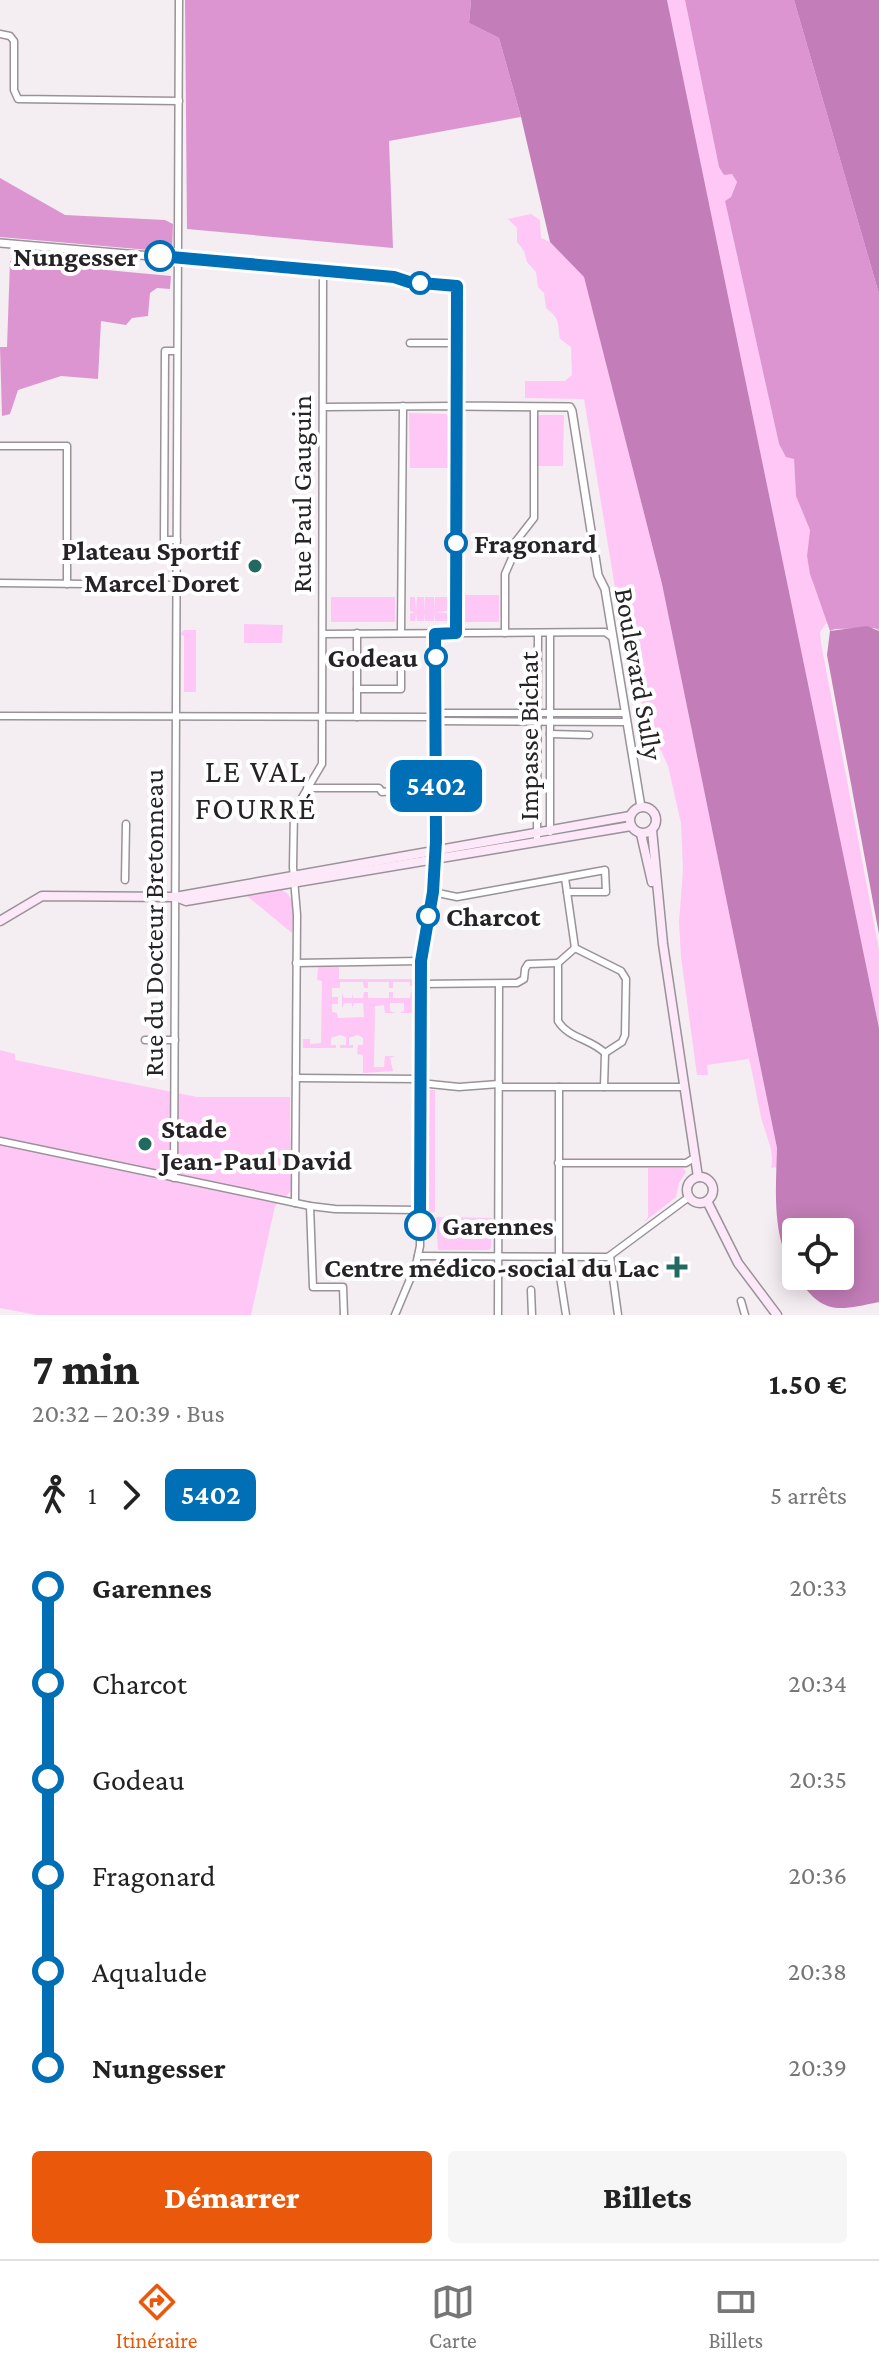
<!DOCTYPE html>
<html lang="fr">
<head>
<meta charset="utf-8">
<style>
  :root { --surface:#fff; --page:#f6f6f6; --text:#222; --muted:#767676; --line:#e0e0e0; --accent:#ea580c }
  body { margin:0; font-family:"Crimson Pro",serif; background:var(--page); color:var(--text); height:100vh; display:flex; flex-direction:column; font-size:30px; white-space:nowrap }
  * { box-sizing:border-box; margin:0 }
  p { font-size:26px; color:var(--muted) }
  .icon { flex:none; width:44px; height:44px; fill:none; stroke:currentColor; stroke-width:2; stroke-linecap:round; stroke-linejoin:round }
  .map { position:relative; height:1315px; overflow:hidden }
  .drawer { display:flex; flex-direction:column; background:var(--surface); flex:1 }
  .drawer>* { flex:none }
  .badge { padding:0 16px; border-radius:12px; font-size:28px; line-height:52px }
  .controls { position:absolute; left:782px; top:1218px; display:grid; gap:16px }
  .controls a { display:grid; place-items:center; width:72px; height:72px; border-radius:8px; background:var(--surface); box-shadow:0 4px 20px #0003; font-size:40px }
  .map>.badge { position:absolute; translate:-50% -50%; box-shadow:0 0 0 4px #fff }
  .legs { display:flex; align-items:center; gap:12px; height:88px; padding:0 32px; font-size:26px }
  .legs p { margin-inline-start:auto }
  .head { display:flex; align-items:center; justify-content:space-between; height:136px; padding:0 32px }
  h1 { font-size:44px; font-weight:800; line-height:60px }
  .action { display:flex; gap:16px; margin-top:auto; padding:16px 32px }
  .action a { flex:1; height:92px; border-radius:8px; background:var(--accent); color:#fff; font-size:32px; font-weight:800; line-height:92px; text-align:center }
  .action a+a { background:var(--page); color:var(--text) }
  ul { padding:0 32px; list-style:none }
  li { display:flex; align-items:center; gap:28px; height:96px; font-size:30px }
  li i { display:grid; place-items:center; width:12px; height:100%; margin:0 10px; background:currentColor }
  li i::after { content:''; width:20px; height:20px; margin:-10px; border:6px solid; border-radius:50%; background:var(--surface) }
  li p { margin-inline-start:auto }
  li:first-child i { background:linear-gradient(#0000 50%,currentColor 0) }
  li:last-child i { background:linear-gradient(currentColor 50%,#0000 0) }
  .tabs { display:flex; justify-content:space-around; align-items:center; height:112px; border-top:2px solid var(--line); background:var(--surface); font-size:22px; color:var(--muted) }
  .tabs a { display:grid; justify-items:center; gap:4px }
  .tabs .current { color:var(--accent) }
  .map>svg:first-child { display:block }
</style>
</head>
<body>
<div class="map">
<svg width="879" height="1315" viewBox="0 0 879 1315">
  <rect width="100%" height="100%" fill="#f4edf2"/>
  <g fill="#ffc7f5">
    <path d="M667,0H685L719,167L732,174L737,182L731,197L725,201L779,444L794,459L796,495L810,530L807,556L814,586L827,622L820,632L821,643L879,950V1028Z"/>
    <path d="M531,214L540,220L541,238L550,242L584,277L662,584L777,1148V1167L771,1168C775,1150 765,1134 761,1117C757,1098 754,1079 749,1059L707,1065L708,1075H697L681,957L679,922L683,870L681,823L668,766L646,718L621,624L584,399L525,398V381H565L572,375L571,347L560,339C557,322 561,320 546,308L544,293L538,287L536,272L527,262L524,251L517,242V228L508,219Z"/>
    <path d="M409,413L446,414L449,417V468H410Z"/>
    <path d="M538,415H564L563,466H538Z"/>
    <rect x="464" y="595" width="35" height="27"/>
    <rect x="331" y="597" width="64" height="25"/>
    <path d="M410,597H415L416,611L417,597H424V611L425,597H434L435,611V597H448V611L435,612L448,613V621H435V613L434,621H425L424,613V621H417L416,613L415,621H410V613H415L410,611Z"/>
    <path d="M244,624L283,625L282,643H244Z"/>
    <path d="M184,630H196V692H184V636L180,634Z"/>
    <path d="M282,890C298,897 292,918 292,933L247,896Z"/>
    <path d="M318,967H339V979H413V986H410V982H393V988H389V982H368V988H364L363,982H340V988H332V997H338V1004H332V1012L337,1013L338,1018L364,1017L363,1003H354L352,1008V1003H344L342,1008V993L344,998H352L353,993V998H363L364,992H368V998H389V992H393V998H410L411,992H413V1013H399L404,1011V1003H390V1011L395,1013H385L384,1005L375,1006L374,1067H384L385,1056H395L390,1058L393,1071L363,1073V1055L357,1054L358,1045H363V1038L358,1035L349,1038V1045H353V1048H340V1045H346V1037L340,1035L331,1038V1045H336V1048H303V1039H310V1044L321,1043L322,981L317,980Z"/>
    <path d="M0,1050L15,1054V1060L197,1097H290L291,1191L275,1206L251,1315H37L0,1308Z"/>
    <rect x="426" y="1090" width="9" height="122"/>
    <path d="M648,1168H683L686,1172L679,1183L676,1197L644,1222L648,1217Z"/>
    <path d="M436,1217L492,1218L491,1248L489,1250H438Z"/>
  </g>
  <g fill="#dd95d1">
    <path d="M185,0H471L469,23L499,38L521,117L389,141L393,248L187,229Z"/>
    <path d="M685,0H794L879,294V630L874,628L835,629L830,631L810,574L807,556L810,530L796,496L794,459L786,457L779,444L725,201L731,197L737,182L732,174L724,175L719,167Z"/>
    <path d="M0,178L65,215L165,220L173,224L172,252L0,237Z"/>
    <path d="M10,261L171,276L170,289L157,288L150,293L148,316L132,318L126,325L101,321L98,379L61,376L18,390L10,414L2,416L0,347H7Z"/>
  </g>
  <g fill="#c37db8">
    <path d="M471,0H667L879,1028V1302C836,1311 823,1315 796,1276H840V1232H796V1276C771,1238 776,1191 777,1148L662,584L584,277L550,242L521,117L499,38L469,23Z"/>
    <path d="M794,0H879V294Z"/>
    <path d="M867,626L879,631V934L827,655L830,631Z"/>
  </g>
  <g fill="none" stroke-linecap="round" stroke-linejoin="round">
    <g stroke="#999298" stroke-width="9">
      <g id="minor">
        <path d="M0,34L10,36L14,41V90L18,99L179,101"/>
        <path d="M410,343H457"/>
        <path d="M324,407L457,406L456,633"/>
        <path d="M0,446H67V584"/>
        <path d="M177,540H164L165,351H177"/>
        <path d="M0,583L177,585"/>
        <path d="M357,633V717"/>
        <path d="M401,633L403,406"/>
        <path d="M505,633V574L512,558L513,545L534,518V407"/>
        <path d="M323,634L605,632L612,637"/>
        <path d="M357,660L401,661V689H357"/>
        <path d="M436,713H624"/>
        <path d="M0,716L435,717"/>
        <path d="M435,721L626,722"/>
        <path d="M550,734L589,735"/>
        <path d="M307,788H379L382,792L436,787"/>
        <path d="M550,832V633"/>
        <path d="M537,842L538,633"/>
        <path d="M565,878L575,948"/>
        <path d="M125,880L126,824"/>
        <path d="M433,892L457,897L605,870L606,892H567"/>
        <path d="M575,948L558,963V1021C568,1038 591,1039 605,1053L604,1087"/>
        <path d="M575,948L621,971L626,979L625,1035L622,1042L605,1053"/>
        <path d="M296,963L421,961"/>
        <path d="M420,984L517,983L524,979L525,969L528,964L558,963"/>
        <path d="M145,1040H175"/>
        <path d="M296,1078L420,1079"/>
        <path d="M420,1083L459,1087L499,1084"/>
        <path d="M499,1087H685"/>
        <path d="M559,1087V1270L566,1315"/>
        <path d="M0,1141L310,1206L335,1209L420,1210"/>
        <path d="M558,1163H686L694,1158"/>
        <path d="M174,1178L179,0"/>
        <path d="M295,1203L297,915L293,867L294,811L322,764L323,271"/>
        <path d="M310,1206L313,1287H343L344,1315"/>
        <path d="M418,1256L608,1257L689,1197"/>
        <path d="M610,1256L618,1315"/>
        <path d="M531,1290L532,1315"/>
        <path d="M741,1301L745,1315"/>
        <path d="M395,1315L416,1265L420,1246L421,961L433,892L436,841L435,634"/>
        <path d="M498,1315L499,984"/>
      </g>
    </g>
    <g stroke="#999298" stroke-width="10">
      <path id="tertiary" d="M0,243L394,277L409,282L457,286V406L570,407L572,411L598,575L605,589L641,807"/>
    </g>
    <g stroke="#999298" stroke-width="11">
      <g id="secondary">
        <circle cx="643" cy="820" r="13"/>
        <path d="M652,830L663,944L698,1177"/>
        <path d="M641,834L652,882"/>
        <path d="M176,897L186,901L631,826"/>
        <path d="M0,921L42,896L175,897L630,816"/>
        <circle cx="700" cy="1190" r="13"/>
        <path d="M707,1201L738,1263L777,1315"/>
      </g>
    </g>
    <use href="#minor" stroke="#fff" stroke-width="6"/>
    <use href="#tertiary" stroke="#fff" stroke-width="7"/>
    <use href="#secondary" stroke="#fce8f8" stroke-width="8"/>
  </g>
  <g fill="none" stroke-linecap="round" stroke-linejoin="round">
    <g stroke="#fff" stroke-width="18">
      <path id="line-1" d="M160,256L394,277L409,282L457,286L456,633L435,634L436,841L433,892L421,961L420,1225"/>
    </g>
    <use href="#line-1" stroke="#006fb6" stroke-width="12"/>
  </g>
  <g fill="#fff" stroke="#006fb6" stroke-width="4">
    <circle cx="160" cy="256" r="14"/>
    <circle cx="420" cy="283" r="10"/>
    <circle cx="456" cy="543" r="10"/>
    <circle cx="436" cy="657" r="10"/>
    <circle cx="428" cy="916" r="10"/>
    <circle cx="420" cy="1225" r="14"/>
  </g>
  <g fill="#226a60" stroke="#fff" stroke-width="3">
    <circle cx="255" cy="566" r="8"/>
    <circle cx="145" cy="1144" r="8"/>
    <path d="M673 1255h8v8h8v8h-8v8h-8v-8h-8v-8h8z"/>
  </g>
  <g text-anchor="middle" dominant-baseline="central" stroke-width="8" stroke-linejoin="round" paint-order="stroke">
    <g font-size="28" font-weight="bold" fill="#252325" stroke="#fff" text-anchor="start">
      <text x="138" y="256" text-anchor="end">Nungesser</text>
      <text x="474" y="543">Fragonard</text>
      <text x="418" y="657" text-anchor="end">Godeau</text>
      <text x="446" y="916">Charcot</text>
      <text x="442" y="1225">Garennes</text>
    </g>
    <g font-size="28" fill="#252325" stroke="#fff">
      <text transform="translate(301 494) rotate(-90)">Rue Paul Gauguin</text>
      <text transform="translate(639 674) rotate(80)">Boulevard Sully</text>
      <text transform="translate(528 736) rotate(-90)">Impasse Bichat</text>
      <text transform="translate(153 923) rotate(-90)">Rue du Docteur Bretonneau</text>
    </g>
    <g font-size="28" font-weight="bold" fill="#252325" stroke="#fff" text-anchor="end">
      <text x="239" y="550">Plateau Sportif<tspan x="239" dy="32">Marcel Doret</tspan></text>
      <text x="161" y="1128" text-anchor="start">Stade<tspan x="161" dy="32">Jean-Paul David</tspan></text>
      <text x="659" y="1267">Centre médico-social du Lac</text>
    </g>
    <g font-size="32" letter-spacing="2" fill="#252325" stroke="#fff">
      <text x="256" y="771">LE VAL<tspan x="256" dy="37">FOURRÉ</tspan></text>
    </g>
  </g>
</svg>
<div class="controls">
<a><svg class="icon" aria-label="locate" viewBox="0 0 24 24"><circle cx="12" cy="12" r="6"/><path d="M12 2v4M12 18v4M2 12h4M18 12h4"/></svg></a>
</div>
<b class="badge" style="left:436px;top:786px;background:#006fb6;color:#fff">5402</b>
</div>
<section class="drawer">
<div class="head"><div><h1>7 min</h1><p>20:32 – 20:39 · Bus</p></div><b>1.50 €</b></div>
<div class="legs"><svg class="icon" aria-label="walk" viewBox="0 0 24 24"><circle cx="13" cy="4" r="2"/><path d="M13 8l-2 6 4 7M11 14l-3 7M7 12l3-4h3l4 4"/></svg>1<svg class="icon" aria-label="forward" viewBox="0 0 24 24"><path d="M9 5l7 7-7 7"/></svg><b class="badge" style="background:#006fb6;color:#fff">5402</b><p>5 arrêts</p></div>
<ul>
<li><i style="color:#006fb6"></i><b>Garennes</b><p>20:33</p></li>
<li><i style="color:#006fb6"></i><span>Charcot</span><p>20:34</p></li>
<li><i style="color:#006fb6"></i><span>Godeau</span><p>20:35</p></li>
<li><i style="color:#006fb6"></i><span>Fragonard</span><p>20:36</p></li>
<li><i style="color:#006fb6"></i><span>Aqualude</span><p>20:38</p></li>
<li><i style="color:#006fb6"></i><b>Nungesser</b><p>20:39</p></li>
</ul>
<div class="action"><a>Démarrer</a><a>Billets</a></div>
</section>
<nav class="tabs">
<a class="current"><svg class="icon" aria-label="directions" viewBox="0 0 24 24"><path d="M12 3l9 9-9 9-9-9zM9 14v-3h6M13 9l2 2-2 2"/></svg>Itinéraire</a>
<a><svg class="icon" aria-label="map" viewBox="0 0 24 24"><path d="M3 6l6-2 6 2 6-2v14l-6 2-6-2-6 2zM9 4v14M15 6v14"/></svg>Carte</a>
<a><svg class="icon" aria-label="tickets" viewBox="0 0 24 24"><path d="M3 7h18v10H3zM15 7v10"/></svg>Billets</a>
</nav>
</body>
</html>
